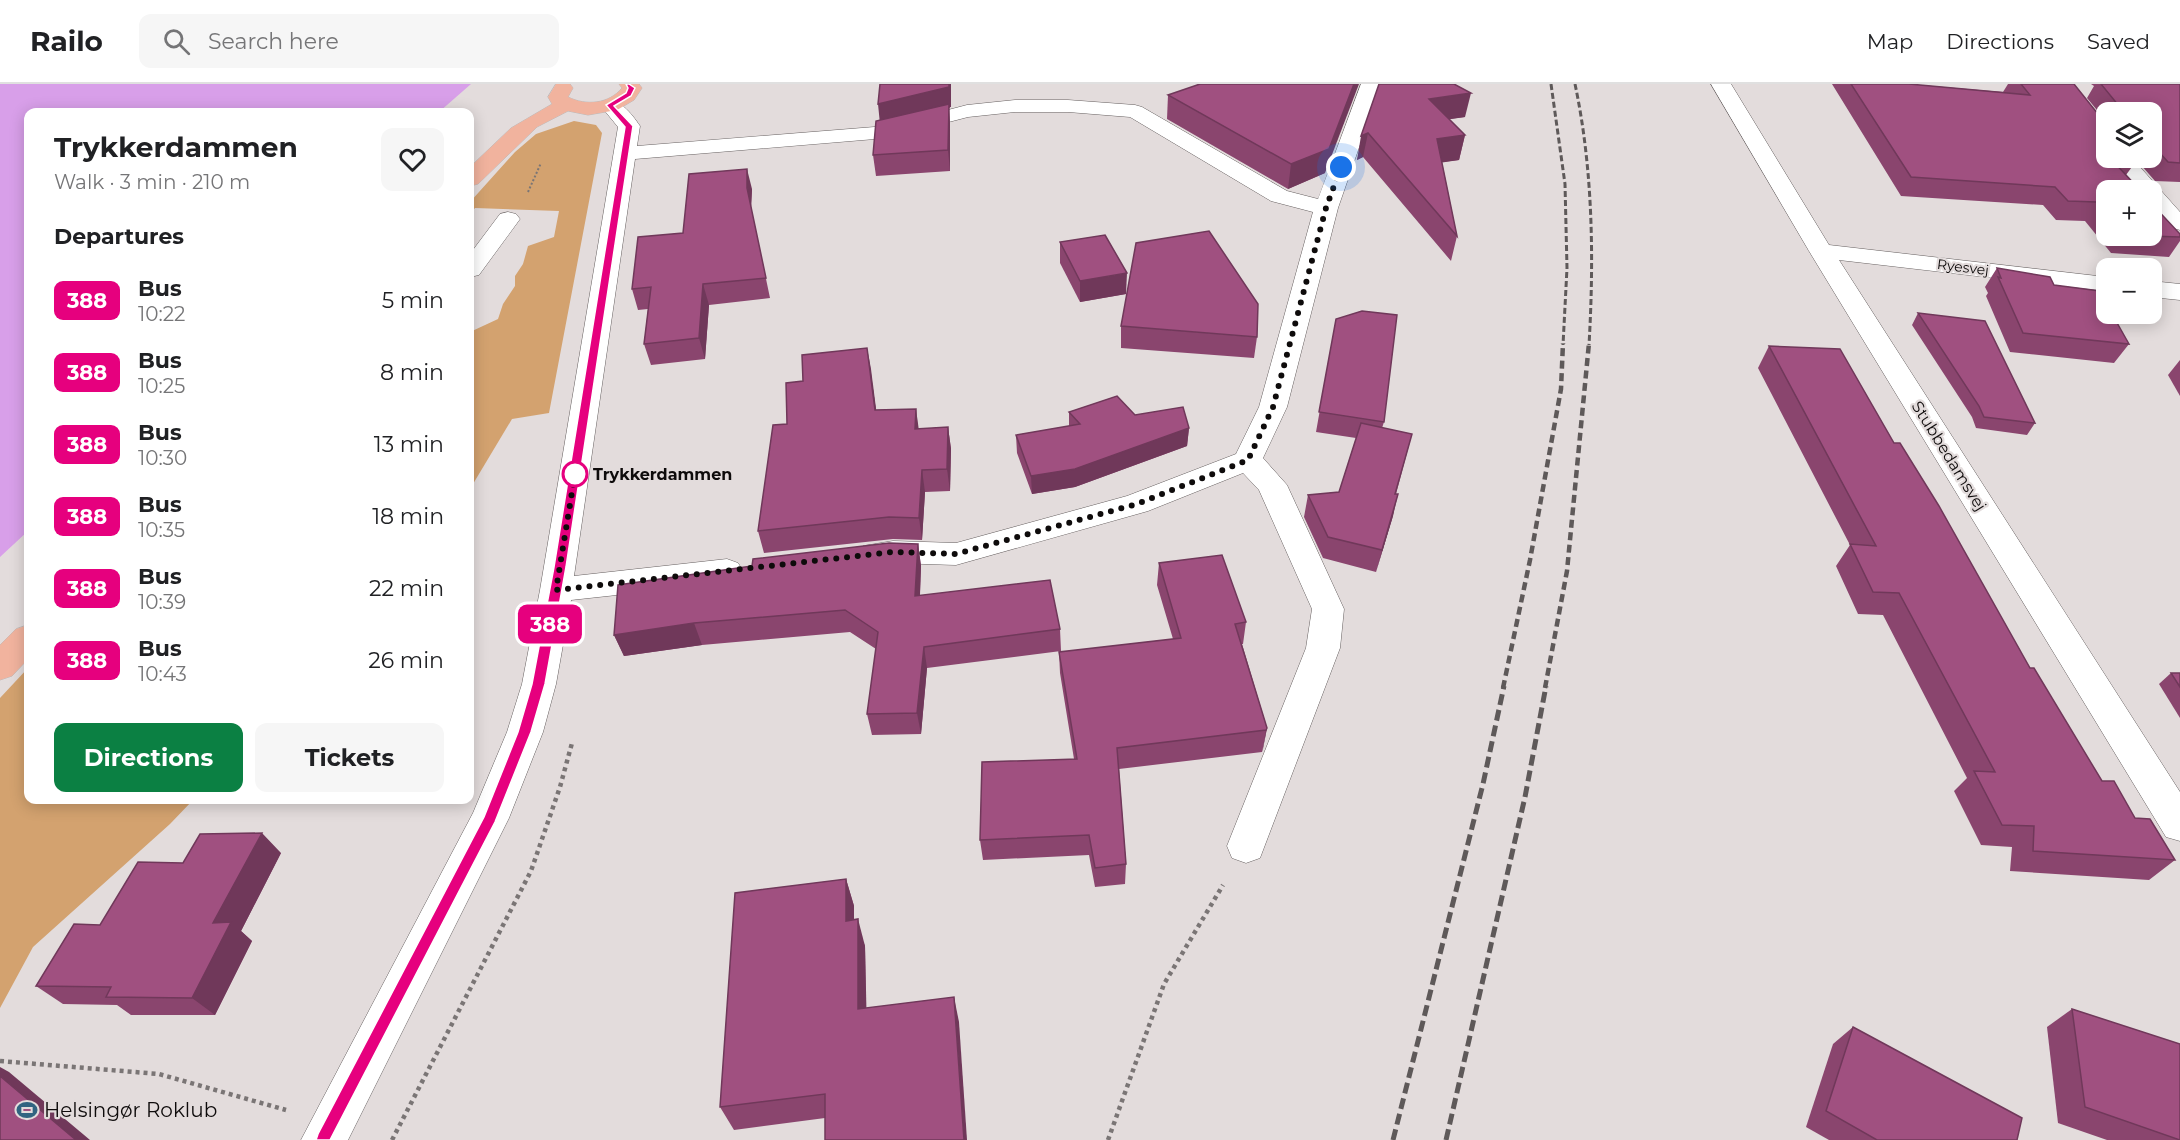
<!DOCTYPE html>
<html lang="en">
<head>
<meta charset="utf-8">
<style>
  :root { --surface:#fff; --page:#f6f6f6; --text:#202124; --muted:#757577; --line:#e0e0e0; --accent:#0b8043 }
  body { margin:0; font-family:Montserrat,sans-serif; background:var(--page); color:var(--text); height:100vh; display:flex; flex-direction:column; font-size:22px; white-space:nowrap }
  * { box-sizing:border-box; margin:0 }
  p { font-size:20px; color:var(--muted) }
  .icon { flex:none; width:33px; height:33px; fill:none; stroke:currentColor; stroke-width:2; stroke-linecap:round; stroke-linejoin:round }
  .map { position:relative; flex:1; overflow:hidden }
  .details { position:absolute; left:24px; top:24px; width:450px; height:696px; display:flex; flex-direction:column; background:var(--surface); border-radius:12px; box-shadow:0 3px 15px #0003 }
  .details>* { flex:none }
  .badge { padding:0 12px; border-radius:9px; font-size:21px; line-height:39px }
  .controls { position:absolute; left:2096px; top:18px; display:grid; gap:12px }
  .controls a { display:grid; place-items:center; width:66px; height:66px; border-radius:12px; background:var(--surface); box-shadow:0 3px 15px #0003; font-size:30px }
  .you { position:absolute; width:30px; height:30px; margin:-15px; border:4px solid #fff; border-radius:50%; background:#1a73e8; box-shadow:0 0 0 9px #1a73e833 }
  .map>.badge { position:absolute; translate:-50% -50%; box-shadow:0 0 0 3px #fff }
  h2 { padding:0 30px; font-size:22px; line-height:54px }
  .round { display:grid; place-items:center; flex:none; width:63px; height:63px; border-radius:12px; background:var(--page) }
  .summary { display:flex; align-items:center; justify-content:space-between; height:102px; padding:0 30px }
  h1 { font-size:28px; font-weight:700; line-height:45px }
  .cta { display:flex; gap:12px; margin-top:auto; padding:12px 30px }
  .cta a { flex:1; height:69px; border-radius:12px; background:var(--accent); color:#fff; font-size:24px; font-weight:700; line-height:69px; text-align:center }
  .cta a+a { background:var(--page); color:var(--text) }
  ul { padding:0; list-style:none }
  li { display:flex; align-items:center; gap:18px; height:72px; padding:0 30px }
  li div { flex:1 }
  li b { display:block; font-size:22px }
  li em { font-style:normal }
  li .badge { min-width:66px; font-weight:700; text-align:center }
  header { display:flex; align-items:center; gap:36px; box-sizing:border-box; height:84px; padding:0 30px; background:var(--surface); border-bottom:2px solid var(--line) }
  header strong { font-size:28px }
  nav { display:flex; gap:33px; margin-inline-start:auto; font-size:21px }
  .search { width:420px; height:54px; background:var(--page); display:flex; align-items:center; gap:15px; box-sizing:border-box; padding:0 21px; border-radius:12px; color:var(--muted); font-size:22px }
  .map>svg:first-child { display:block }
</style>
</head>
<body>
<header>
<strong>Railo</strong>
<div class="search"><svg class="icon" aria-label="search" viewBox="0 0 24 24"><circle cx="10" cy="10" r="6"/><path d="M15 15l6 6"/></svg>Search here</div>
<nav><a>Map</a><a>Directions</a><a>Saved</a></nav>
</header>
<div class="map">
<svg width="2180" height="1056" viewBox="0 0 2180 1056">
  <rect width="100%" height="100%" fill="#e3dcdc"/>
  <g fill="#d3a26f">
    <path d="M574,37L596,41L602,49L549,329L512,335L470,405V248L498,235L503,220L515,202V192L523,180L528,162L554,153L559,127L475,124L470,130V118L515,68L536,50Z"/>
    <path d="M28,584V716H193L170,740L33,863L0,924V614Z"/>
  </g>
  <path fill="#d89fe9" d="M0,0H471L439,28H28V447L0,473Z"/>
  <g fill="none" stroke-linecap="round" stroke-linejoin="round">
    <g stroke="#666060" stroke-width="1">
      <g id="minor">
        <path d="M1361,0H1381L1338,124L1287,323L1263,374L1287,401L1344,525L1340,564L1260,774L1246,779L1232,774L1227,762L1306,564L1312,525L1259,406L1243,389L1148,427L956,481L893,479L874,481L863,478L858,470L863,462L893,457L956,459L1127,412L1236,370L1259,323L1313,128L1271,117L1130,33L1068,28H1015L968,33L887,54L635,75L574,492L727,475L738,479L743,487L738,495L727,499L571,516L556,600L543,648L509,734L348,1056H301L473,729L507,648L522,600L540,506L618,43L600,21L603,17C619,13 631,29 640,42L637,62L887,42L967,21L1015,16H1068L1135,21L1142,23L1287,107L1318,115Z"/>
        <path d="M1711,0H1731L1829,161L2106,193V207L1839,176L2180,708V757L2166,753L1809,167Z"/>
        <path d="M2110,74H2132L2180,128V146C2157,140 2151,128 2151,106H2136Z"/>
        <path d="M508,128L516,130L520,135L479,191L470,193V170L500,130Z"/>
        <path d="M2151,197L2180,200V216L2151,213Z"/>
      </g>
    </g>
    <g stroke="#bcbbbb" stroke-width="1">
      <g id="major">
        <path d="M556,0H570L573,4L568,13C586,22 609,20 622,4L619,0H639L642,4L634,16L617,26L588,31L568,27L537,43L478,100L470,102V83L511,44L552,20L548,13Z"/>
        <path d="M28,541V575L12,592L0,596V561L16,545Z"/>
      </g>
    </g>
    <path stroke="#7a7575" stroke-width="2" stroke-dasharray="2 2" stroke-linecap="butt" d="M528,108L541,79"/>
    <g stroke="#7a7575" stroke-width="4.5" stroke-dasharray="4 4" stroke-linecap="butt">
      <path d="M0,977L159,990L286,1026"/>
      <path d="M392,1056L531,787L560,703L572,659"/>
      <path d="M1108,1056L1164,900L1223,801"/>
    </g>
    <use href="#minor" fill="#fff" fill-rule="evenodd"/>
    <use href="#major" fill="#f1b39e" fill-rule="evenodd"/>
    <g stroke="#5e5959" stroke-width="3" stroke-dasharray="6 3" stroke-linecap="butt">
      <path d="M1551,0L1565,100L1567,184L1563,261"/>
      <path d="M1575,0C1593,85 1594,174 1589,261"/>
    </g>
    <g stroke="#5e5959" stroke-width="4.5" stroke-dasharray="8 4.5" stroke-linecap="butt">
      <path d="M1503,604L1530,476L1561,305L1563,259"/>
      <path d="M1545,604L1567,487L1589,259"/>
    </g>
    <g stroke="#5e5959" stroke-width="5" stroke-dasharray="11 5" stroke-linecap="butt">
      <path d="M1393,1056L1483,700L1504,602"/>
      <path d="M1446,1056L1525,713L1546,602"/>
    </g>
  </g>
  <g fill="#8a456e">
    <path d="M1379,0L1465,33L1449,35L1465,51L1459,76L1442,78L1457,152L1451,177L1363,73L1357,76Z"/>
    <path d="M1832,0H1909L2003,8L2008,0H2074L2106,40L2137,76L2126,91L2106,106V152H2151L2180,150V157L2169,173L2111,169L2085,137L2056,136L2043,121L1901,112Z"/>
    <path d="M2091,0H2180V98L2155,97L2135,74H2151V28H2106V37L2087,14L2094,2Z"/>
    <path d="M1168,11L1325,89L1288,105L1167,35Z"/>
    <path d="M949,23L950,40V87L876,92L873,71L880,36L951,23Z"/>
    <path d="M752,105L751,124L770,214L709,221L705,275L651,281L644,260L648,225L638,226L632,205L683,149Z"/>
    <path d="M1060,158L1126,210L1080,218L1060,179Z"/>
    <path d="M1997,184L2054,201L2129,260L2114,279L2010,268L1986,212L1988,209L1985,203Z"/>
    <path d="M1918,229L2035,339L2027,351L1976,344L1972,333L1912,241Z"/>
    <path d="M1336,235L1384,338L1382,344L1412,350L1396,410L1393,432L1376,488L1323,474L1304,433L1308,411L1339,408L1356,354L1316,348Z"/>
    <path d="M1121,242L1257,253L1254,274L1121,264Z"/>
    <path d="M1769,262L1894,359L2030,584L2102,697L2135,734L2175,776L2149,796L2010,787L2012,763L1981,761L1954,707L1967,694L1883,531L1858,530L1836,482L1850,461L1758,284Z"/>
    <path d="M867,264L876,326L916,325L918,345L948,343L951,365L950,407L925,408L922,456L893,455L764,469L758,447L787,340Z"/>
    <path d="M2180,276V312L2168,291Z"/>
    <path d="M1069,328L1135,331L1189,344L1187,362L1075,403L1032,410L1017,369L1016,351L1069,342Z"/>
    <path d="M918,460L921,482L920,511L1060,545L1061,567L927,584L921,650L872,651L867,630L876,565L850,548L702,561L624,572L614,551Z"/>
    <path d="M1159,479L1246,538L1243,560H1242L1267,644L1262,668L1119,685L1126,780L1125,800L1095,803L1089,771L983,776L980,756L1074,675L1060,589L1059,568L1173,555L1157,501Z"/>
    <path d="M2171,589H2180V634L2159,600Z"/>
    <path d="M281,769L241,847L252,857L215,931H131L117,921L63,920L36,902L183,779Z"/>
    <path d="M846,795L854,822V836L865,862L866,924L959,938L825,1034L734,1046L720,1023Z"/>
    <path d="M2072,925L2180,1056H2107L2058,1039L2047,943Z"/>
    <path d="M1853,943L2017,1056H1829L1806,1043L1833,960Z"/>
  </g>
  <g fill="#70385a">
    <path d="M949,0H951V23H949L950,40V87L948,66L880,40L878,20Z"/>
    <path d="M1354,0H1359L1325,89L1288,105L1291,80Z"/>
    <path d="M1471,9L1465,33L1424,39L1429,15Z"/>
    <path d="M1368,49L1363,73L1357,76L1361,52Z"/>
    <path d="M1465,51L1459,76L1432,80L1437,55Z"/>
    <path d="M747,85L752,105L751,124L770,214L747,104Z"/>
    <path d="M1127,189L1126,210L1080,218V197Z"/>
    <path d="M703,200L709,221L705,275L699,254Z"/>
    <path d="M867,264L871,285L879,348L875,326Z"/>
    <path d="M916,325L919,347L915,345Z"/>
    <path d="M948,343L951,365L950,407L947,385Z"/>
    <path d="M1189,344L1187,362L1075,403L1032,410L1031,392Z"/>
    <path d="M922,386L925,408L922,456L919,434Z"/>
    <path d="M1398,410L1393,432L1376,488L1382,466Z"/>
    <path d="M918,460L921,482L919,533L915,512Z"/>
    <path d="M694,539L702,561L624,572L614,551Z"/>
    <path d="M924,563L927,584L921,650L917,629Z"/>
    <path d="M1267,644L1263,665L1262,668L1266,646Z"/>
    <path d="M262,749L281,769L241,847L252,857L215,931L192,914L213,839Z"/>
    <path d="M846,795L854,822V863L846,837Z"/>
    <path d="M858,835L865,862L867,950L858,925Z"/>
    <path d="M954,913L959,938L967,1056H964Z"/>
    <path d="M0,983L9,988L90,1056H76L0,992Z"/>
  </g>
  <g fill="#a05080" stroke="#70385a" stroke-width="1.5">
    <path d="M880,0H949V3L878,20Z"/>
    <path d="M1200,0H1354L1329,65L1291,80L1168,11Z"/>
    <path d="M1379,0H1454L1471,9L1429,15L1465,51L1437,55L1457,152L1368,49L1361,52Z"/>
    <path d="M1851,0H1909L2030,11L2021,0H2074L2106,40V74H2134L2137,76L2111,75L2140,106H2106V128L2097,118L2068,117L2055,103L1911,93Z"/>
    <path d="M2101,0H2180V79L2168,78L2151,59V28H2120L2119,22Z"/>
    <path d="M949,20L948,66L873,71L876,37Z"/>
    <path d="M747,85V104L766,194L703,200L699,254L644,260L651,203L632,205L638,153L683,149L689,90Z"/>
    <path d="M2151,119L2180,150V153L2149,152H2151Z"/>
    <path d="M1209,147L1258,220L1257,253L1121,242L1136,159Z"/>
    <path d="M1105,151L1127,189L1080,197L1060,158Z"/>
    <path d="M1997,184L2050,193L2054,201L2100,207L2106,218V230H2112L2129,260L2023,249L1998,193L2001,194Z"/>
    <path d="M1362,227L1397,231L1384,338L1319,328L1336,235Z"/>
    <path d="M1918,229L1985,237L2035,339L1984,333L1979,322Z"/>
    <path d="M1769,262L1840,265L1894,359H1900L1939,422L2030,584H2034L2102,697H2114L2135,734L2150,735L2175,776L2033,767L2034,742L2002,741L1974,687L1995,688L1899,509L1873,508L1850,460L1876,462Z"/>
    <path d="M867,264L875,326L916,325L915,345L948,343L947,385L922,386L919,434L889,433L758,447L773,341L787,340L786,299L803,297L802,271Z"/>
    <path d="M1117,312L1135,331L1183,323L1189,344L1075,385L1031,392L1016,351L1080,340L1069,328Z"/>
    <path d="M1361,339L1412,350L1395,410H1398L1382,466L1328,453L1308,411L1339,408Z"/>
    <path d="M889,459L918,460L915,512L1050,496L1060,545L924,563L917,629L867,630L878,548L845,526L694,539L614,551L618,501L752,482L753,475Z"/>
    <path d="M1222,471L1246,538L1235,540L1267,644L1266,646L1117,664L1126,780L1095,784L1089,751L980,756L982,678L1077,675L1059,568L1181,554L1159,479Z"/>
    <path d="M2171,589H2180V603Z"/>
    <path d="M262,749L213,839L231,838L192,914L106,913L111,903L36,902L74,840L100,841L138,778L183,779L200,750Z"/>
    <path d="M846,795V837L858,835V925L954,913L964,1056H825V1010L720,1023L735,809Z"/>
    <path d="M2072,925L2180,960V1056L2085,1023Z"/>
    <path d="M1853,943L2022,1034L2017,1056H1877L1826,1027Z"/>
    <path d="M0,992L76,1056H0Z"/>
  </g>
  <path fill="#e6007e" stroke="#fff" stroke-width="1.5" d="M626,0H629L635,4L631,12L614,22L633,42L566,483L545,600L531,648L495,738L330,1056H316L318,1050L484,733L518,648L532,600L554,483L625,43L606,21L626,9L628,4Z"/>
  <g fill="none" stroke-linecap="round" stroke-linejoin="round">
    <path stroke="#0e0b0b" stroke-width="6" stroke-dasharray="0 10.8" d="M575,390L556,506L893,468L956,470L1137,420L1248,376L1273,323L1326,124L1341,83"/>
  </g>
  <defs>
    <g id="stadium-bare" transform="scale(1.62)"><path d="M0-5a6.5 5 0 1 0 0 10a6.5 5 0 1 0 0-10ZM-3.5-1.8h7v3.6h-7Z" fill="#316481" stroke="#e3dcdc" stroke-width="2.5" paint-order="stroke"/></g>
  </defs>
  <g fill-rule="evenodd">
    <use href="#stadium-bare" x="27" y="1026"/>
  </g>
  <circle fill="#fff" stroke="#e6007e" stroke-width="3" cx="575" cy="390" r="12"/>
  <g text-anchor="middle" dominant-baseline="central" stroke-width="4.5" stroke-linejoin="round" paint-order="stroke">
    <g font-size="14" fill="#0e0b0b" stroke="#e3dcdc">
      <text transform="translate(1963 183) rotate(7)">Ryesvej</text>
    </g>
    <g font-size="16" fill="#0e0b0b" stroke="#e3dcdc">
      <text transform="translate(1949 372) rotate(58)">Stubbedamsvej</text>
    </g>
    <g font-size="16" font-weight="bold" fill="#0e0b0b" stroke="#e3dcdc" text-anchor="start">
      <text x="593" y="390">Trykkerdammen</text>
    </g>
    <g font-size="20" fill="#0e0b0b" stroke="#e3dcdc" text-anchor="start">
      <text x="44" y="1026">Helsingør Roklub</text>
    </g>
  </g>
</svg>
<div class="controls">
<a><svg class="icon" aria-label="layers" viewBox="0 0 24 24"><path d="M12 4l9 5-9 5-9-5zM3 14l9 5 9-5"/></svg></a>
<a>+</a>
<a>−</a>
</div>
<div class="you" style="left:1341px;top:83px"></div>
<b class="badge" style="left:550px;top:540px;background:#e6007e;color:#fff">388</b>
<section class="details">
<div class="summary"><div><h1>Trykkerdammen</h1><p>Walk · 3 min · 210 m</p></div><a class="round"><svg class="icon" aria-label="heart" viewBox="0 0 24 24"><path d="M12 20l-8-8c-3-5 5-10 8-4 3-6 11-1 8 4z"/></svg></a></div>
<h2>Departures</h2>
<ul>
<li><span class="badge" style="background:#e6007e;color:#fff">388</span><div><b>Bus</b><p>10:22</p></div><em>5 min</em></li>
<li><span class="badge" style="background:#e6007e;color:#fff">388</span><div><b>Bus</b><p>10:25</p></div><em>8 min</em></li>
<li><span class="badge" style="background:#e6007e;color:#fff">388</span><div><b>Bus</b><p>10:30</p></div><em>13 min</em></li>
<li><span class="badge" style="background:#e6007e;color:#fff">388</span><div><b>Bus</b><p>10:35</p></div><em>18 min</em></li>
<li><span class="badge" style="background:#e6007e;color:#fff">388</span><div><b>Bus</b><p>10:39</p></div><em>22 min</em></li>
<li><span class="badge" style="background:#e6007e;color:#fff">388</span><div><b>Bus</b><p>10:43</p></div><em>26 min</em></li>
</ul>
<div class="cta"><a>Directions</a><a>Tickets</a></div>
</section>
</div>
</body>
</html>
